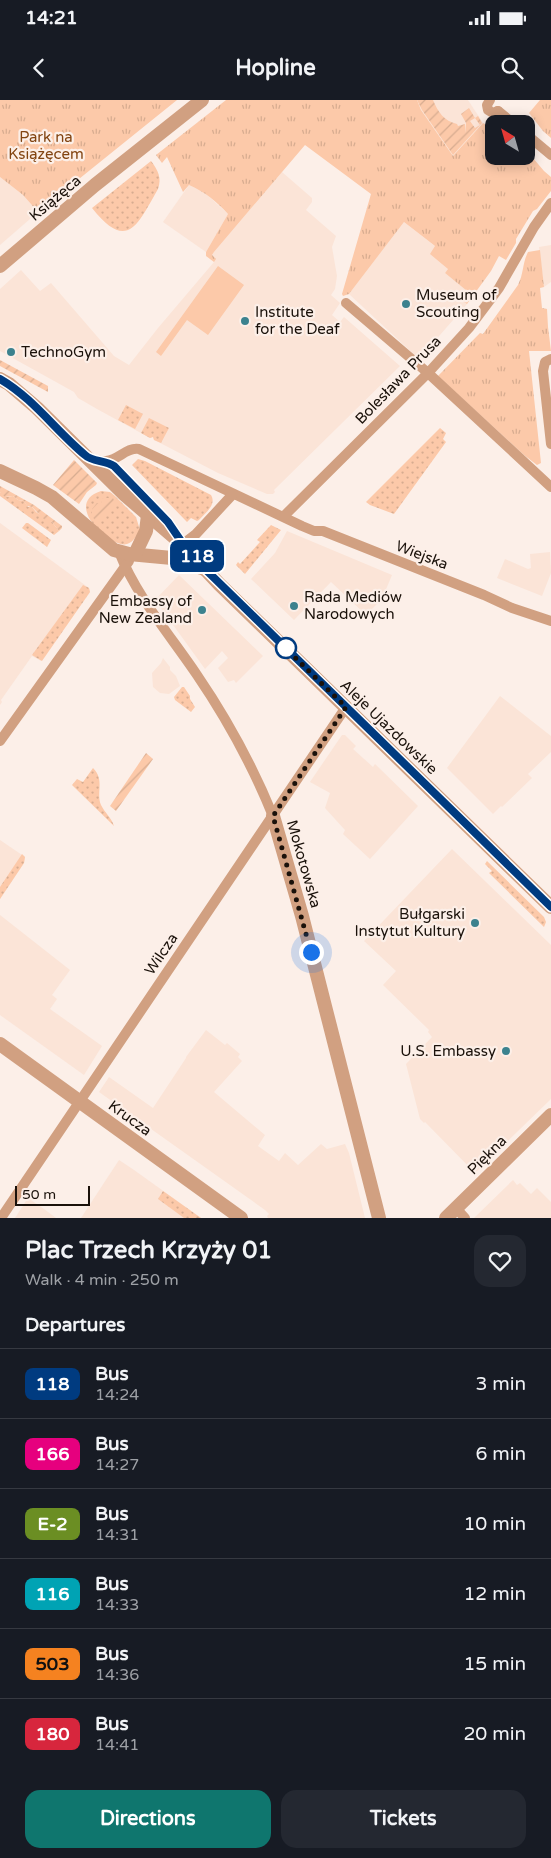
<!DOCTYPE html>
<html lang="en">
<head>
<meta charset="utf-8">
<style>
  :root { --surface:#171b24; --page:#242831; --text:#f1f3f6; --muted:#9ea1a6; --line:#363941; --accent:#0f766e }
  body { margin:0; font-family:"Varela Round",sans-serif; background:var(--page); color:var(--text); height:100vh; display:flex; flex-direction:column; font-size:19px; white-space:nowrap }
  * { box-sizing:border-box; margin:0 }
  p { font-size:16px; color:var(--muted) }
  .icon { flex:none; width:28px; height:28px; fill:none; stroke:currentColor; stroke-width:2; stroke-linecap:round; stroke-linejoin:round }
  .map { position:relative; height:1118px; overflow:hidden }
  .side { display:flex; flex-direction:column; background:var(--surface); flex:1 }
  .side>* { flex:none }
  .badge { padding:0 10px; border-radius:8px; font-size:18px; line-height:32px }
  .needle { width:32px; rotate:323deg }
  .buttons { position:absolute; left:485px; top:15px; display:grid; gap:10px }
  .buttons a { display:grid; place-items:center; width:50px; height:50px; border-radius:10px; background:var(--surface); box-shadow:0 2px 12px #0003; font-size:25px }
  .scale { position:absolute; left:15px; bottom:12px; width:75px; box-sizing:border-box; padding-left:5px; border:2px solid #1a110a; border-top:0; font-size:14px; line-height:18px; white-space:nowrap; color:#1a110a; -webkit-text-stroke:4px #fcefe8; paint-order:stroke }
  .you { position:absolute; width:25px; height:25px; margin:-12px; border:4px solid #fff; border-radius:50%; background:#1a73e8; box-shadow:0 0 0 8px #1a73e833 }
  .map>.badge { position:absolute; translate:-50% -50%; box-shadow:0 0 0 2px #fff }
  h2 { padding:0 25px; font-size:19px; line-height:45px }
  .round { display:grid; place-items:center; flex:none; width:52px; height:52px; border-radius:15px; background:var(--page) }
  .overview { display:flex; align-items:center; justify-content:space-between; height:85px; padding:0 25px }
  h1 { font-size:24px; font-weight:700; line-height:38px }
  .cta { display:flex; gap:10px; margin-top:auto; padding:10px 25px }
  .cta a { flex:1; height:58px; border-radius:15px; background:var(--accent); color:#fff; font-size:20px; font-weight:700; line-height:58px; text-align:center }
  .cta a+a { background:var(--page); color:var(--text) }
  ul { padding:0; list-style:none }
  li { display:flex; align-items:center; gap:15px; height:70px; padding:0 25px; border-top:1px solid var(--line) }
  li div { flex:1 }
  li b { display:block; font-size:19px }
  li em { font-style:normal }
  li .badge { min-width:55px; font-weight:700; text-align:center }
  .status { display:flex; justify-content:space-between; align-items:center; height:35px; padding:0 25px; background:var(--surface); direction:ltr }
  .status svg { height:14px; fill:currentColor }
  header { display:flex; justify-content:space-between; align-items:center; height:65px; padding:0 25px; background:var(--surface); font-size:22px; font-weight:700 }
  .map>svg:first-child { display:block }
</style>
</head>
<body>
<div class="status"><b>14:21</b><svg viewBox="0 0 49 12"><path d="M0 12V9h3v3zM5 12V6h3v6zM10 12V3h3v9zM15 12V0h3v12zM26 1h20v11H26zM47 4h2v5h-2z"/></svg></div>
<header><svg class="icon" aria-label="back" viewBox="0 0 24 24"><path d="M15 5l-7 7 7 7"/></svg>Hopline<svg class="icon" aria-label="search" viewBox="0 0 24 24"><circle cx="10" cy="10" r="6"/><path d="M15 15l6 6"/></svg></header>
<div class="map">
<svg width="551" height="1118" viewBox="0 0 551 1118">
  <defs>
    <pattern id="grass-dots" width="8" height="8" patternUnits="userSpaceOnUse" patternTransform="scale(1.25)"><rect width="8" height="8" fill="#fcc9a9"/><path d="M2 2h.1M6 6h.1" fill="none" stroke="#d7ac90" stroke-width="1.8" stroke-linecap="round"/></pattern>
    <pattern id="park-tufts" width="24" height="20" patternUnits="userSpaceOnUse" patternTransform="scale(1.25)"><rect width="24" height="20" fill="#fcc9a9"/><path d="M3 7l-1-3M5 7V3M7 7l1-3M15 17l-1-3M17 17v-4M19 17l1-3" fill="none" stroke="#d7ac90"/></pattern>
    <pattern id="garden-furrows" width="10" height="10" patternUnits="userSpaceOnUse" patternTransform="scale(1.25)"><rect width="10" height="10" fill="#fcc9a9"/><path d="M-1 1l2-2M0 10L10 0M9 11l2-2" fill="none" stroke="#d7ac90"/></pattern>
  </defs>
  <rect width="100%" height="100%" fill="#fcefe8"/>
  <g fill="#fbe4d7">
    <path d="M417,0H468L483,23L453,56L421,10Z"/>
    <path d="M282,72L312,98V102L306,110L336,136L332,147L337,176L335,189L331,195L340,203L332,215L340,222L344,217L400,266L274,390L275,392L273,394H267L218,373L166,346L154,340L153,337L150,338L97,309L78,298L74,292L0,251V189L21,170L40,191L51,183L114,256L129,265L158,228L214,162L212,155L214,152Z"/>
    <path d="M0,77L23,95L38,112L0,145Z"/>
    <path d="M189,85L205,93L228,114L206,152L163,122Z"/>
    <path d="M404,122L436,147L448,169L445,173L467,191L461,199L467,204L419,259L349,194Z"/>
    <path d="M551,145V182L544,187L539,147Z"/>
    <path d="M0,423L89,488L90,492L41,561L32,556L1,600L2,602L0,605Z"/>
    <path d="M287,431L392,475L382,499L366,515L331,482L294,520L251,479L275,453Z"/>
    <path d="M550,452L551,473L542,496L497,478L505,459L528,469L531,468L530,454Z"/>
    <path d="M179,475L263,556L236,583L234,580L228,582L218,568L228,558L222,551L205,569L155,500Z"/>
    <path d="M163,558L170,567V570L176,576L180,586L169,594L160,593L153,587L152,573L161,563Z"/>
    <path d="M500,596L551,636V652L528,674L532,678L502,707L501,706L493,714L447,668Z"/>
    <path d="M342,635H345L356,646L353,649L373,667L375,664L418,706L370,759L343,734L345,730L325,708L330,693L310,682Z"/>
    <path d="M0,740L25,757L24,763L0,799Z"/>
    <path d="M452,749L551,845V999L475,1073L425,1022L424,1023L420,1019L406,964L432,937L428,932L429,930L383,885L396,871L364,841Z"/>
    <path d="M0,815L70,870L52,895L57,899L50,909L102,946L84,975L0,915Z"/>
    <path d="M206,930L225,945L227,943L240,954L238,957L242,961L214,992L265,1035L258,1046L279,1061L285,1053L298,1065L321,1044L327,1049L345,1044L349,1053L365,1118H268L267,1116L269,1114L265,1110L99,992L109,977L153,1008L186,958V957Z"/>
    <path d="M119,1060L134,1070L201,1118H81Z"/>
    <path d="M513,1080L517,1085L520,1083L531,1094L537,1088L551,1102V1118H474Z"/>
    <path d="M28,1098L44,1109L56,1118H15Z"/>
  </g>
  <g fill="url(#grass-dots)">
    <path d="M151,61C158,70 162,78 158,89C137,126 127,152 92,108Z"/>
    <path d="M126,305L143,314L135,329L118,320Z"/>
    <path d="M149,318L169,328L161,343L154,340L153,337L150,338L141,333Z"/>
    <path d="M440,328L446,333L443,339L446,342L394,414L370,405L366,402Z"/>
    <path d="M138,359L145,361L211,395C217,405 205,413 199,420L197,421L191,418L187,422L132,365Z"/>
    <path d="M101,391L110,392L115,396L136,417L140,430C136,436 134,442 127,444C112,449 61,404 101,391Z"/>
    <path d="M0,392L7,397L13,396L18,400L24,401L28,407H32L36,412L52,422L59,431L54,435L0,396Z"/>
    <path d="M26,423H28L51,440L47,447L22,428Z"/>
    <path d="M271,425L281,430L245,474L236,465L238,462L240,464L260,442L257,440Z"/>
    <path d="M83,485L89,488L90,492L42,561L32,555Z"/>
    <path d="M182,587H184L190,596V599L195,607L191,612L175,600L174,597Z"/>
    <path d="M93,668C105,680 96,692 101,705C105,713 111,717 114,726L72,685L77,679L83,682Z"/>
    <path d="M22,754L25,757L24,763L0,799V787Z"/>
    <path d="M487,761L544,817L546,822L544,827L489,773L492,771L485,764Z"/>
    <path d="M163,1091L201,1118H184L158,1099Z"/>
  </g>
  <g fill="url(#park-tufts)">
    <path d="M0,0H177L38,112L23,95L0,77Z"/>
    <path d="M226,0H417L421,10L453,56L483,23L494,29V56H526V54L533,58L544,71L551,77V91L537,109L533,111L516,139V143L506,160L499,156L491,171L467,204L460,199L467,191L445,173L448,169L430,154L435,146L404,122L349,194L343,196L342,194L371,94L305,45L214,152L212,155L216,159L214,162L206,156V152L228,114C216,101 205,92 189,85L183,92L167,57L162,63L156,55Z"/>
    <path d="M540,0H551V38L543,31L529,13Z"/>
    <path d="M540,150L544,187L540,188L542,208L547,209L548,227L551,251H529L541,363L537,365L524,355L438,276L480,233L483,234L518,185C524,173 522,164 528,152Z"/>
  </g>
  <g fill="url(#garden-furrows)">
    <path d="M417,0H433C438,12 444,21 457,24L458,26L465,24L466,33V23L461,14L469,8L475,18L470,21L475,28L480,25L475,18L478,16L482,23L453,55L422,10Z"/>
    <path d="M0,260L48,286V292L0,266Z"/>
    <path d="M74,360L97,383L96,385L87,392L79,404L53,385Z"/>
    <path d="M0,386L34,405L62,426V428L59,431L52,422L45,420L32,407L27,406L24,401L18,400L13,396L5,397L0,392Z"/>
    <path d="M103,398H113L116,405L114,408L106,411L104,417L97,423L92,416V409L97,403H101Z"/>
    <path d="M146,653L153,659L116,711L110,706Z"/>
  </g>
  <path fill="#fcc9a9" d="M218,166L244,185L208,235L187,220L161,256L156,252Z"/>
  <g fill="none" stroke-linecap="round" stroke-linejoin="round">
    <g stroke="#d1a081" stroke-width="10">
      <path d="M490,0L487,5L488,10L493,13L498,11"/>
      <path d="M498,11L514,24"/>
      <path d="M526,34L551,55"/>
      <path d="M346,203L428,273L551,387"/>
      <path d="M551,259L545,262L543,271L551,344"/>
      <path d="M87,357C93,359 100,362 106,361C119,360 126,347 139,349L302,426L314,431H323L484,495L512,508L551,521"/>
      <path d="M284,416L428,273L469,228L499,188L534,127L551,103"/>
      <path d="M183,444L196,434L233,394"/>
      <path d="M119,452C137,497 170,535 197,575C227,619 253,667 273,716"/>
      <path d="M0,641L129,461"/>
      <path d="M456,1108L465,1118"/>
      <path d="M1,1118L346,607"/>
    </g>
    <g stroke="#d1a081" stroke-width="14">
      <path d="M0,166L95,85L202,0"/>
      <path d="M0,279L9,284L37,308L125,395L196,456L205,469L219,484L551,807"/>
      <path d="M0,371L36,388L52,397L114,450L129,454L172,458L205,469"/>
      <path d="M135,454L146,431L148,415"/>
      <path d="M273,716L302,816L379,1118"/>
      <path d="M0,944L241,1118"/>
      <path d="M446,1118L551,1015"/>
    </g>
  </g>
  <g fill="none" stroke-linecap="round" stroke-linejoin="round">
    <g stroke="#fff" stroke-width="11">
      <path id="line" d="M0,279C33,298 56,331 85,355C92,362 105,360 114,366L168,422L183,444L196,456L205,469L551,807"/>
    </g>
    <use href="#line" stroke="#003b80" stroke-width="8"/>
    <path stroke="#1a110a" stroke-width="5" stroke-dasharray="0 9" d="M286,548L281,544L346,607L273,716L311,852"/>
  </g>
  <g fill="#3c828e" stroke="#fcefe8" stroke-width="2">
    <circle cx="406" cy="204" r="5"/>
    <circle cx="245" cy="221" r="5"/>
    <circle cx="11" cy="252" r="5"/>
    <circle cx="294" cy="506" r="5"/>
    <circle cx="202" cy="510" r="5"/>
    <circle cx="475" cy="823" r="5"/>
    <circle cx="506" cy="951" r="5"/>
  </g>
  <circle fill="#fff" stroke="#003b80" stroke-width="2.5" cx="286" cy="548" r="10"/>
  <g text-anchor="middle" dominant-baseline="central" stroke-width="4.5" stroke-linejoin="round" paint-order="stroke">
    <g font-size="15" fill="#824411" stroke="#fcefe8">
      <text x="46" y="37">Park na<tspan x="46" dy="17">Książęcem</tspan></text>
    </g>
    <g font-size="15" fill="#1a110a" stroke="#fcefe8">
      <text transform="translate(55 98) rotate(-40)">Książęca</text>
      <text transform="translate(398 280) rotate(-46)">Bolesława Prusa</text>
      <text transform="translate(422 455) rotate(21)">Wiejska</text>
      <text transform="translate(389 627) rotate(44)">Aleje Ujazdowskie</text>
      <text transform="translate(304 764) rotate(74)">Mokotowska</text>
      <text transform="translate(161 854) rotate(-56)">Wilcza</text>
      <text transform="translate(130 1018) rotate(36)">Krucza</text>
      <text transform="translate(487 1055) rotate(-45)">Piękna</text>
    </g>
    <g font-size="15" fill="#1a110a" stroke="#fcefe8" text-anchor="start">
      <text x="416" y="195">Museum of<tspan x="416" dy="17">Scouting</tspan></text>
      <text x="255" y="212">Institute<tspan x="255" dy="17">for the Deaf</tspan></text>
      <text x="21" y="252">TechnoGym</text>
      <text x="304" y="497">Rada Mediów<tspan x="304" dy="17">Narodowych</tspan></text>
      <text x="192" y="501" text-anchor="end">Embassy of<tspan x="192" dy="17">New Zealand</tspan></text>
      <text x="465" y="814" text-anchor="end">Bułgarski<tspan x="465" dy="17">Instytut Kultury</tspan></text>
      <text x="496" y="951" text-anchor="end">U.S. Embassy</text>
    </g>
  </g>
</svg>
<div class="buttons">
<a><svg class="needle" viewBox="-14 -14 28 28"><path d="M0-13l5 13h-10z" fill="#e53935"/><path d="M0 13l5-13h-10z" fill="#9ea1a6"/></svg></a>
</div>
<div class="scale">50 m</div>
<div class="you" style="left:311px;top:852px"></div>
<b class="badge" style="left:197px;top:456px;background:#003b80;color:#fff">118</b>
</div>
<section class="side">
<div class="overview"><div><h1>Plac Trzech Krzyży 01</h1><p>Walk · 4 min · 250 m</p></div><a class="round"><svg class="icon" aria-label="heart" viewBox="0 0 24 24"><path d="M12 20l-8-8c-3-5 5-10 8-4 3-6 11-1 8 4z"/></svg></a></div>
<h2>Departures</h2>
<ul>
<li><span class="badge" style="background:#003b80;color:#fff">118</span><div><b>Bus</b><p>14:24</p></div><em>3 min</em></li>
<li><span class="badge" style="background:#e6007e;color:#fff">166</span><div><b>Bus</b><p>14:27</p></div><em>6 min</em></li>
<li><span class="badge" style="background:#6b8e23;color:#fff">E-2</span><div><b>Bus</b><p>14:31</p></div><em>10 min</em></li>
<li><span class="badge" style="background:#00a3b4;color:#fff">116</span><div><b>Bus</b><p>14:33</p></div><em>12 min</em></li>
<li><span class="badge" style="background:#f58220;color:#111">503</span><div><b>Bus</b><p>14:36</p></div><em>15 min</em></li>
<li><span class="badge" style="background:#d7263d;color:#fff">180</span><div><b>Bus</b><p>14:41</p></div><em>20 min</em></li>
</ul>
<div class="cta"><a>Directions</a><a>Tickets</a></div>
</section>
</body>
</html>
